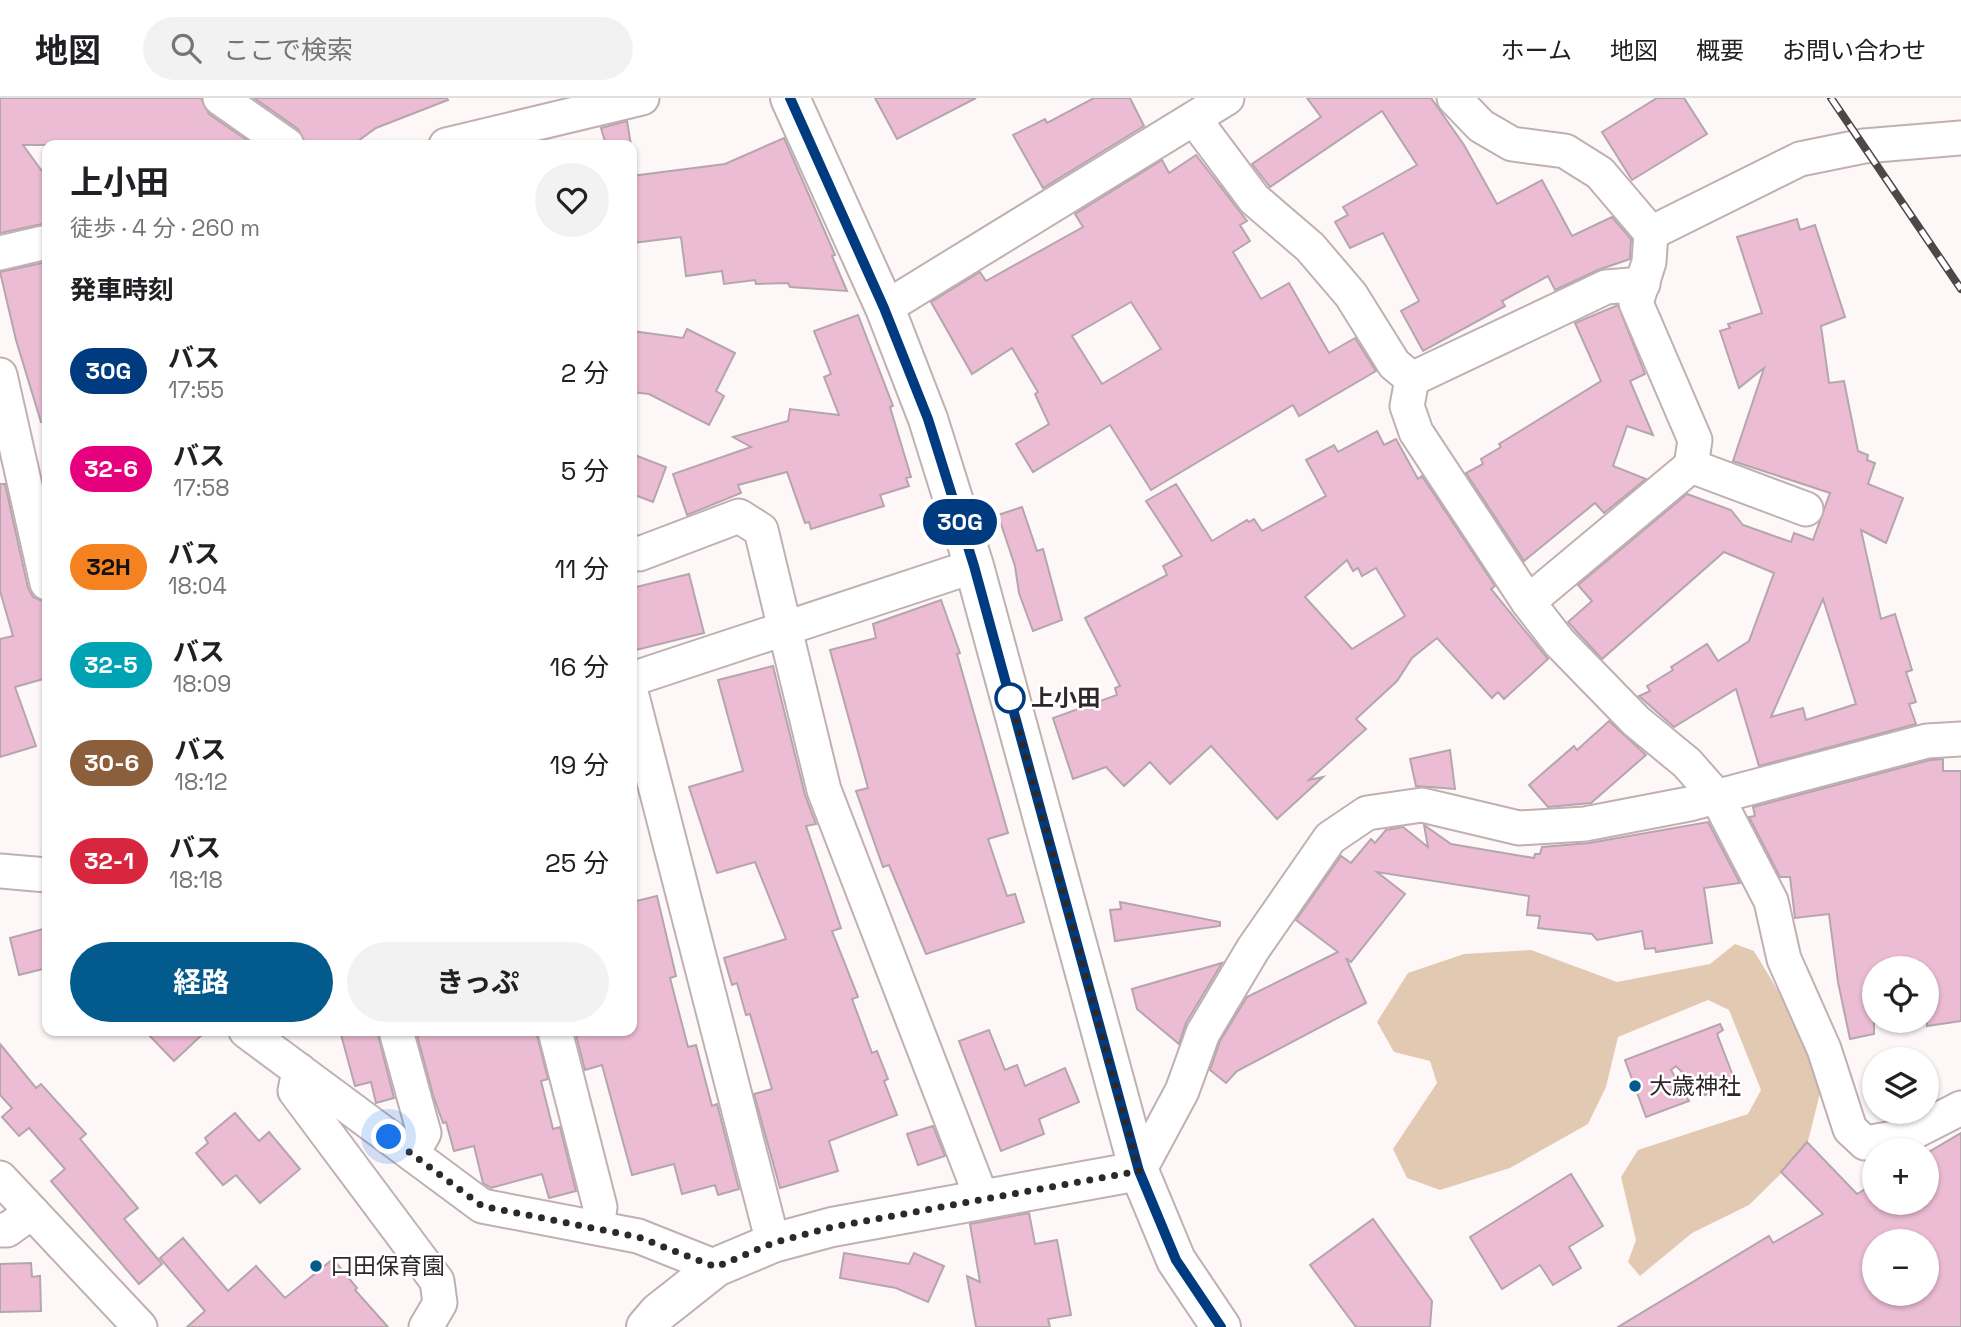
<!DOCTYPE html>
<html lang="ja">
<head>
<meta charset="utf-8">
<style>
  :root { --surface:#fff; --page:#f2f2f2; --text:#202124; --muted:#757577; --line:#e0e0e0; --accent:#035b8d }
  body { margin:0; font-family:"Space Grotesk","Noto Sans JP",sans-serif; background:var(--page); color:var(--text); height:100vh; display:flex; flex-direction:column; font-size:26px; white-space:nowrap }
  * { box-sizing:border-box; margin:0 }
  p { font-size:23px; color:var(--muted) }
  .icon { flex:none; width:38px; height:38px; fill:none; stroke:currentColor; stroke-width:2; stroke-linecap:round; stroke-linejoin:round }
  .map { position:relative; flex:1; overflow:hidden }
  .side { position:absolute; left:42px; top:42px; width:595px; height:896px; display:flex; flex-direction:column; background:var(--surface); border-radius:14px; box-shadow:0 2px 5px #0004 }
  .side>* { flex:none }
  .badge { padding:0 14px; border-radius:23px; font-size:24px; line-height:46px }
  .controls { position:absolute; left:1862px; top:858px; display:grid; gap:14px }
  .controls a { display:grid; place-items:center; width:77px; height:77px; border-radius:50%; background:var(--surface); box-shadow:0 2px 5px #0004; font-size:35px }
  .you { position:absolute; width:35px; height:35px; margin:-18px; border:5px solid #fff; border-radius:50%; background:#1a73e8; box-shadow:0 0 0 10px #1a73e833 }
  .map>.badge { position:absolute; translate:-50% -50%; box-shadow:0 0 0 4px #fff }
  h2 { padding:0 28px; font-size:26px; line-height:63px }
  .round { display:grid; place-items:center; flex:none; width:74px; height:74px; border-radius:37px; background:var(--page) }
  .overview { display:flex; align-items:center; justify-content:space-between; height:119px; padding:0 28px }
  h1 { font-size:33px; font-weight:700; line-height:52px }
  .primary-button { display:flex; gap:14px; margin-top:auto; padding:14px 28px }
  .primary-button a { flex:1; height:80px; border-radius:42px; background:var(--accent); color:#fff; font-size:28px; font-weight:700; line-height:80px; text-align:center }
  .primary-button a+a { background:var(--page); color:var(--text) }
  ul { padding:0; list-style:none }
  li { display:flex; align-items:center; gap:21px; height:98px; padding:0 28px }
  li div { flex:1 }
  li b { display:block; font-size:26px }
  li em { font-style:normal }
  li .badge { min-width:77px; font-weight:700; text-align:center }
  header { display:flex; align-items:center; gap:42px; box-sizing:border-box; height:98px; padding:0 35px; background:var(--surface); border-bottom:2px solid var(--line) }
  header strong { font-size:33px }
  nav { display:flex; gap:38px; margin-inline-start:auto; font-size:24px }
  .search { width:490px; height:63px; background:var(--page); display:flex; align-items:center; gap:18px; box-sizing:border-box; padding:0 24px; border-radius:38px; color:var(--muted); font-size:26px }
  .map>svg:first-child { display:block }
</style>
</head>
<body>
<header>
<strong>地図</strong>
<div class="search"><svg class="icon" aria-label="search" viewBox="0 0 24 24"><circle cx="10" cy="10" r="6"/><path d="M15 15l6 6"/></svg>ここで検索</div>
<nav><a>ホーム</a><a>地図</a><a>概要</a><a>お問い合わせ</a></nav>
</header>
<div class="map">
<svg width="1961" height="1229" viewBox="0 0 1961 1229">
  <rect width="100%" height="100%" fill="#fef7f7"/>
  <path fill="#e2c9b2" d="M1735,846L1754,853L1789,911L1821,991L1806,1051L1749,1107L1692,1135L1640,1178L1628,1164L1636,1142L1621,1079L1638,1052L1748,1016L1761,992L1729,912L1708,902L1618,939L1606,989L1588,1026L1510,1070L1440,1092L1407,1080L1393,1051L1437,985L1430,963L1394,954L1377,924L1408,875L1464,856L1531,852L1617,884L1710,866Z"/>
  <g fill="#ebbcd4" stroke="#b5a6ad" stroke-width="2" fill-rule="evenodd">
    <path d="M0,0H201L209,16L254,47H23L47,80V125L0,135Z"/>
    <path d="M254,0H447L448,2L376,30L358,43L341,47H306L298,31Z"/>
    <path d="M875,0H976L897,41Z"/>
    <path d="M1094,0H1130L1144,28L1043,90L1013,37L1045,21L1047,25Z"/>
    <path d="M1307,0H1431L1464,47L1497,106L1542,82L1572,138L1612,119L1631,141L1630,161L1598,172L1555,192L1548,178L1502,203L1505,208L1423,253L1401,213L1419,203L1383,135L1350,150L1335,124L1348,117L1343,109L1417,67L1382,13L1270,89L1252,66L1321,19Z"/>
    <path d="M1657,0H1684L1707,36L1632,82L1602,34Z"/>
    <path d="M627,23L631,47H606L601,30Z"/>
    <path d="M784,40L835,157L832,158L847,193L790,189L788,185L756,186L755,182L724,186L722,173L686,178L681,139L632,145V78L725,66Z"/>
    <path d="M1196,57L1247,123L1240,127L1250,143L1233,154L1261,201L1289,185L1329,255L1355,240L1376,273L1299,318L1293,307L1151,392L1110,327L1033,374L1016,346L1049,326L1035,296L1038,294L1012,250L972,276L931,204L980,174L986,183L1083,129L1075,116L1162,62L1169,75ZM1131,204L1161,251L1102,286L1072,238Z"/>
    <path d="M1797,121L1800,132L1815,127L1845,219L1821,228L1829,285L1844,283L1858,353L1868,357L1867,362L1875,365L1868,386L1903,400L1886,445L1861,432L1881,521L1895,516L1912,572L1906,574L1916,604L1909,606L1916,626L1759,668L1736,591L1674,629L1639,598L1650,593L1647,588L1673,572L1671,569L1707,546L1718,563L1749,543L1774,475L1724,454L1602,561L1568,524L1592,503L1578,487L1687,396L1731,412L1743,427L1791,444L1794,435L1813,442L1830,395L1733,363L1764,270L1739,290L1720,233L1730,230L1728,226L1762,215L1737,139ZM1823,501L1856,606L1806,622L1803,610L1771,619Z"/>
    <path d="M47,164V323L41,324L16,242L0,174Z"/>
    <path d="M1618,207L1645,276L1630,283L1653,337L1627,328L1613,368L1646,381L1604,415L1595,405L1524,463L1466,375L1483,366L1481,361L1501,349L1499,346L1601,283L1575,225Z"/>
    <path d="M858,217L893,308L890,309L911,379L906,380L909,388L880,397L884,408L811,431L809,424L805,425L787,374L738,387L741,395L687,417L673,376L751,349L733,339L788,323L790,311L839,317L824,279L831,276L814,233Z"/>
    <path d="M687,231L735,255L716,293L724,298L709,327L649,296L632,294V233L683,240Z"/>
    <path d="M1377,333L1384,347L1396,341L1418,381L1422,378L1495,488L1491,491L1548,561L1504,601L1498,594L1492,600L1437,540L1412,560L1397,583L1356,621L1366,631L1309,682L1323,679L1277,721L1211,648L1170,686L1150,664L1124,688L1106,669L1073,681L1053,620L1117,597L1115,590L1120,588L1085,520L1167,477L1163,468L1182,458L1146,403L1176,386L1212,443L1247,422L1249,424L1254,421L1262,433L1326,398L1306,362L1334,347L1338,354ZM1347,462L1353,473L1358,470L1362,478L1376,470L1405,518L1352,551L1305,499Z"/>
    <path d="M632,356L666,369L653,404L632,396Z"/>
    <path d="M0,386H5L28,490L33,499L45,504L47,511V580L15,589L36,648L0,659V541L13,538L0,493Z"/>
    <path d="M1022,409L1037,453L1043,451L1062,522L1033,533L1019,495L1015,468L998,417Z"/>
    <path d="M689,476L704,535L632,553V490Z"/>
    <path d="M941,502L960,555L957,556L1008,735L988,741L1007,798L1015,796L1024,824L926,856L889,767L883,769L856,693L868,690L830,552L876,540L873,526Z"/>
    <path d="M773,568L805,697L816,726L806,728L841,830L832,833L858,899L852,901L872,955L877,953L888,981L884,983L897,1017L829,1043L838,1073L780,1090L754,996L772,991L750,916L746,917L737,885L732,887L724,860L786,841L755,764L717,775L689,689L743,673L718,582Z"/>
    <path d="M1609,623L1646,657L1591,705L1548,709L1529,687L1574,648L1577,652Z"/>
    <path d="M1450,652L1455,691L1416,688L1410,661Z"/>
    <path d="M1943,661V673H1961V923L1927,928V870H1874V936L1850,941L1838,884L1829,816L1795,820L1790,779H1780L1749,719L1755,718L1753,709L1930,662Z"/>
    <path d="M1708,724L1740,785L1704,790L1712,845L1656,854L1655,850L1645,851L1642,833L1597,842L1592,836L1538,830L1540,818L1527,817L1529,798L1377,774L1405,796L1351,864L1346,860L1366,905L1237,973L1226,985L1210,972L1220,943L1247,899L1338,854L1296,822L1341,758L1351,765L1371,741L1375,745L1386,732L1403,729L1428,749L1424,727L1451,746L1534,760L1535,756H1540L1542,749L1589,745Z"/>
    <path d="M657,798L676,878L670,880L688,949L696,947L712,1008L717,1006L739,1091L718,1097L715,1087L682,1096L674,1066L632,1077L602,967L585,972L575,933H632V804Z"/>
    <path d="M1120,804L1220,824V828L1115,843L1110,812L1121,811Z"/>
    <path d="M47,830V870L19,877L10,840Z"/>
    <path d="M1222,865L1186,925L1179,946L1137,911L1132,891Z"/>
    <path d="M1720,926L1723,932L1717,936L1736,986L1705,997L1676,968L1671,972L1689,1003L1646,1019L1625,962Z"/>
    <path d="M989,932L1005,972L1017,967L1025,988L1065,970L1079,1004L1039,1021L1044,1036L1001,1053L959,943Z"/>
    <path d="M145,933H206L174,963Z"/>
    <path d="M340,933H377L394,1000L376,1005L371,984L355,988Z"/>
    <path d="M416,933H536L548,981L541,983L553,1031L560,1029L576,1093L549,1100L542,1076L491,1090L483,1085L474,1048L454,1053L446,1024L443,1025L433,997Z"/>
    <path d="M0,946L36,990L41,986L86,1036L80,1041L138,1110L124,1121L162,1166L139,1186L51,1083L65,1071L29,1030L19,1038L2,1019L12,1010L0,997Z"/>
    <path d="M235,1015L259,1043L269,1034L300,1071L260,1105L236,1077L223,1087L196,1055L208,1045L205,1040Z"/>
    <path d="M933,1028L945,1058L918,1067L907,1036Z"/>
    <path d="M1961,1035V1229H1618L1769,1138L1773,1145L1823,1116L1781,1074L1807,1044L1857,1096L1874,1086V1104H1927V1055ZM1874,1143H1927V1195H1874Z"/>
    <path d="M1571,1076L1603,1128L1569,1149L1581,1170L1553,1187L1540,1167L1502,1191L1470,1139Z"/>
    <path d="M1029,1115L1035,1146L1057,1142L1071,1217L1048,1221L1050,1229H976L967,1178L980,1184L970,1126Z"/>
    <path d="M1373,1121L1432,1203L1430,1229H1356L1310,1167Z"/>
    <path d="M183,1140L228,1193L256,1168L285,1200L333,1161L357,1190L355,1192L388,1229H187L205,1213L160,1160Z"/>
    <path d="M844,1155L909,1166L914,1155L944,1168L928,1204L896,1190L840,1180Z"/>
    <path d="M31,1165L32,1179L40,1178L41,1213L0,1214V1166Z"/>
  </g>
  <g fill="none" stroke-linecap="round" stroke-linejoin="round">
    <g stroke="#c0b0b1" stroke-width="37">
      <g id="minor">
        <path d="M220,0L287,47"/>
        <path d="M1454,0L1481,28L1512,46L1565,53L1600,75L1651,135L1649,164L1636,205L1695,342L1691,368L1528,504"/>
        <path d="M1195,22L1254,101L1310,149L1351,197L1394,266L1412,281L1606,189L1643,186"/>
        <path d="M446,47L642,0"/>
        <path d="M1651,135L1800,61L1864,48L1961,40"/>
        <path d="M0,155L47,144"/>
        <path d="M885,210L1227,0"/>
        <path d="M0,277L47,485"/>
        <path d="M1412,281L1407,308L1416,334L1528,504L1559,544L1636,623L1687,665L1717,699L1771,803L1784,861L1824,951L1850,1031L1865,1045L1906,1038L1961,1010"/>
        <path d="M1691,368L1806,411"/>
        <path d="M632,454L639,456L739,418L761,432L824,692L982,1101"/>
        <path d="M632,581L974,468"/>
        <path d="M632,598L773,1145"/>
        <path d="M0,773L47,777"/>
        <path d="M246,933L482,1108L638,1138L716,1169"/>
        <path d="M396,933L424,1035L412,1056"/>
        <path d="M555,933L600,1109L597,1130"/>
        <path d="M299,972L295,993L437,1183L440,1205L426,1229"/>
        <path d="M1139,1073L1182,993L1203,935L1253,851L1330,740L1367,715L1422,707L1519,730L1585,726L1689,706L1927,643L1961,641"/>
        <path d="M0,1080L140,1229"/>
        <path d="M0,1132H7L32,1114"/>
      </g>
    </g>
    <g stroke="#c0b0b1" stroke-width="42">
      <path id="tertiary" d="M646,1229L658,1215L716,1169L773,1145L832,1129L1139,1073"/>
    </g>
    <g stroke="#c0b0b1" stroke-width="42">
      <path id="primary" d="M790,0L885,210L928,321L974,468L1139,1073L1176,1162L1221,1229"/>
    </g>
    <use href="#minor" stroke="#fff" stroke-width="33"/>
    <use href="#tertiary" stroke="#fff" stroke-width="38"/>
    <use href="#primary" stroke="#fff" stroke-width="38"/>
    <g stroke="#4e4748" stroke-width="8">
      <path id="rail" d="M1831,0L1961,191"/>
    </g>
    <use href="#rail" stroke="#fff" stroke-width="5" stroke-dasharray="16" stroke-linecap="butt"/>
  </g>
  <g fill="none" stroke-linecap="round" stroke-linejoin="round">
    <g stroke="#fff" stroke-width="16">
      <path id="line" d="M790,0L884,210L928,321L974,468L1139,1073L1176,1162L1221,1229"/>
    </g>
    <use href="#line" stroke="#003b80" stroke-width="10"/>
    <path stroke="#2f2829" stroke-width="7" stroke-dasharray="0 12.6" d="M389,1039L482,1108L638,1139L716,1169L773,1145L832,1129L1139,1073L1010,600"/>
  </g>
  <circle fill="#fff" stroke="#003b80" stroke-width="3.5" cx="1010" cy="600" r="14"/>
  <g fill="#035b8d" stroke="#fff" stroke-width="2.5">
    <circle cx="1635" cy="988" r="7"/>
    <circle cx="316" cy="1168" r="7"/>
  </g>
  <g text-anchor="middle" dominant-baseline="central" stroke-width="5" stroke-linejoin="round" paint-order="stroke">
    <g font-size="23" font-weight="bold" fill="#2f2829" stroke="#fff" text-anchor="start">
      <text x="1031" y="600">上小田</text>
    </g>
    <g font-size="23" fill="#2f2829" stroke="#fff" text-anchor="start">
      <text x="1649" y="988">大歳神社</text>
      <text x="330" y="1168">口田保育園</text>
    </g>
  </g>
</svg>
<div class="controls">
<a><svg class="icon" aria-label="locate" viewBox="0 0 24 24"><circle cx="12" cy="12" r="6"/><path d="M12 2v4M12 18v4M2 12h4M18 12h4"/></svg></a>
<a><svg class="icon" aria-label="layers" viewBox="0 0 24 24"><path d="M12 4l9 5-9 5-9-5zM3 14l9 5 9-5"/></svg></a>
<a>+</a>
<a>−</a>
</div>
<div class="you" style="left:389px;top:1039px"></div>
<b class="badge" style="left:960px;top:424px;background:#003b80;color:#fff">30G</b>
<section class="side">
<div class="overview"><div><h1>上小田</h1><p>徒歩 · 4 分 · 260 m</p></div><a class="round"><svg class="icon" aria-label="heart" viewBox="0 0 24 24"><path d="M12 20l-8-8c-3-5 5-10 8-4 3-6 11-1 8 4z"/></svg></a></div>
<h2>発車時刻</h2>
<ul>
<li><span class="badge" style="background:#003b80;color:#fff">30G</span><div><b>バス</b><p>17:55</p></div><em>2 分</em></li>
<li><span class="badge" style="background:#e6007e;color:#fff">32-6</span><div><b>バス</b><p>17:58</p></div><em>5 分</em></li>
<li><span class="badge" style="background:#f58220;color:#111">32H</span><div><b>バス</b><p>18:04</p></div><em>11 分</em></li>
<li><span class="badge" style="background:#00a3b4;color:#fff">32-5</span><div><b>バス</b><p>18:09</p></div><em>16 分</em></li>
<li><span class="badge" style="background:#8b5e3c;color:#fff">30-6</span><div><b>バス</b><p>18:12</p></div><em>19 分</em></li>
<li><span class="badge" style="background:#d7263d;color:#fff">32-1</span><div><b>バス</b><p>18:18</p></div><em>25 分</em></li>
</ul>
<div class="primary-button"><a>経路</a><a>きっぷ</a></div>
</section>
</div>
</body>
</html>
